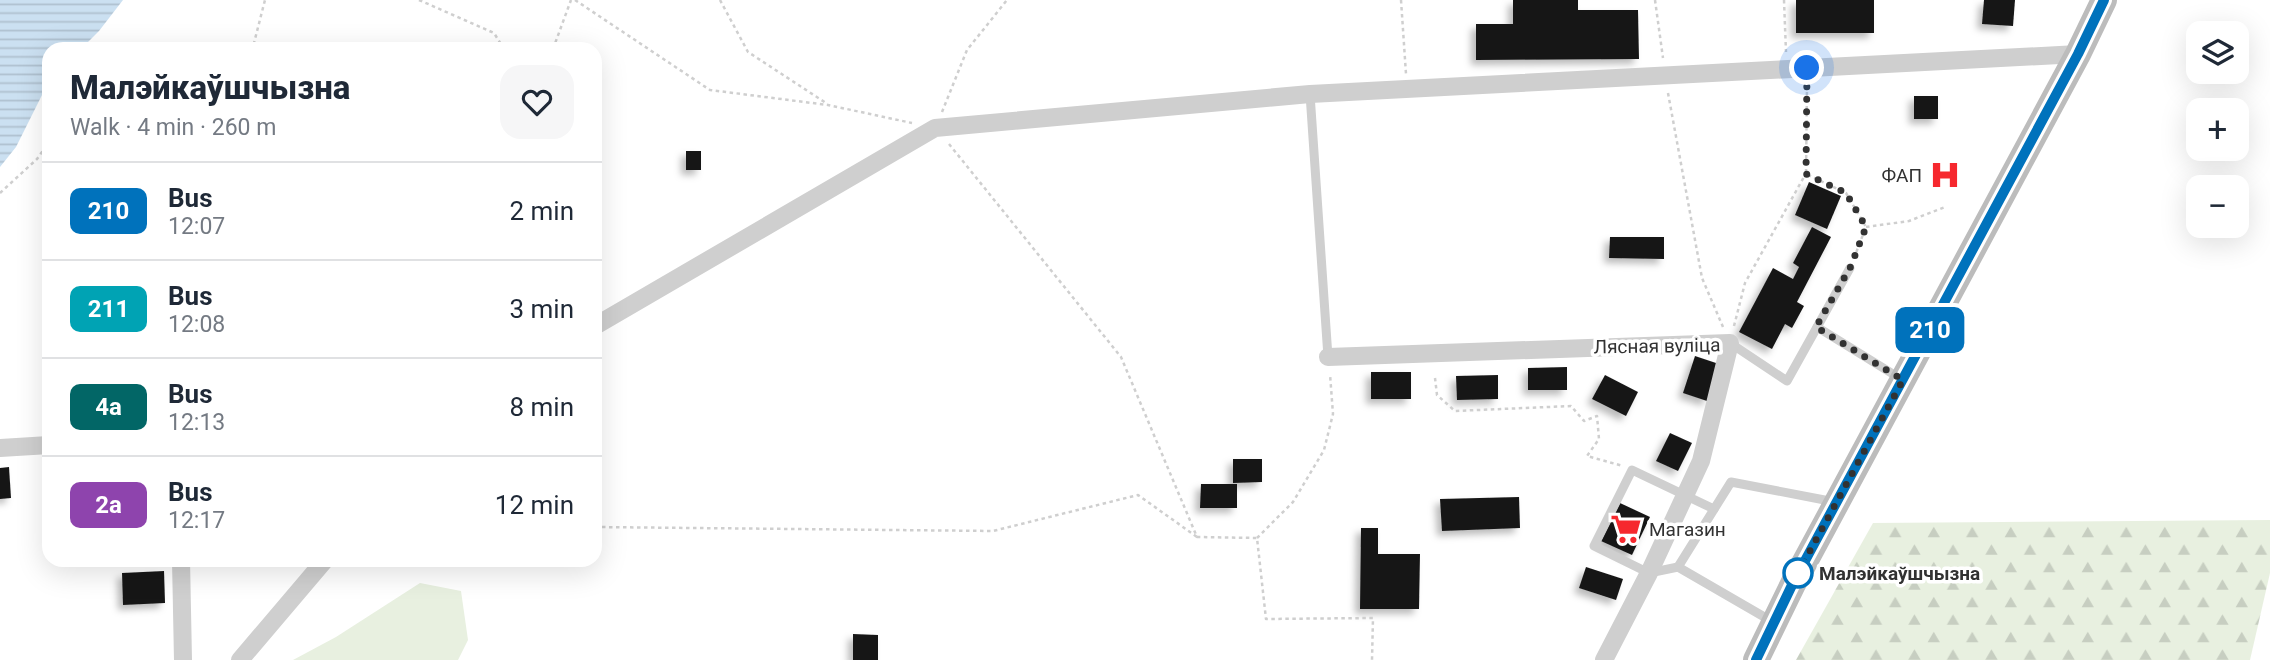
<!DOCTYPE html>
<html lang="en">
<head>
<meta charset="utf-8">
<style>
  :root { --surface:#fff; --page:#f6f6f7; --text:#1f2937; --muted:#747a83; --line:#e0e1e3 }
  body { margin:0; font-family:Roboto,sans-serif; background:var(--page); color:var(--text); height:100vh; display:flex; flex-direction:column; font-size:26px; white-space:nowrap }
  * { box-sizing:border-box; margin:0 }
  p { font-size:23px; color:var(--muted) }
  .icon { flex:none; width:38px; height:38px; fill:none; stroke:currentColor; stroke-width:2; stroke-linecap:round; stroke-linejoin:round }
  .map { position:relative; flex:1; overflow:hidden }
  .side { position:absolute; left:42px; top:42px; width:560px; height:525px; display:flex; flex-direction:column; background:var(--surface); border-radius:21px; box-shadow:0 7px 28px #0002 }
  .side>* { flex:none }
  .badge { padding:0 14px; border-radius:10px; font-size:24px; line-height:46px }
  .tools { position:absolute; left:2186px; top:21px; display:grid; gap:14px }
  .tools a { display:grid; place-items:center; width:63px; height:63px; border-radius:14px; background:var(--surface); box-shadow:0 7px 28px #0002; font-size:35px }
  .you { position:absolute; width:35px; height:35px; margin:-18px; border:5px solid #fff; border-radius:50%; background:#1a73e8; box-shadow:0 0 0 10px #1a73e833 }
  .map>.badge { position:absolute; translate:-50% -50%; box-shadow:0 0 0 4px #fff }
  .round { display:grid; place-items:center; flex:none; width:74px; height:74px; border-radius:21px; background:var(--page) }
  .headline { display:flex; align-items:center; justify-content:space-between; height:119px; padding:0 28px }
  h1 { font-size:33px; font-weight:800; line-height:52px }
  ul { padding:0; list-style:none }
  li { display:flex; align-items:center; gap:21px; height:98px; padding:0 28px; border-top:2px solid var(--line) }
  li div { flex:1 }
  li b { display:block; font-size:26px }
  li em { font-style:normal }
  li .badge { min-width:77px; font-weight:700; text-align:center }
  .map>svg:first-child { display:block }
</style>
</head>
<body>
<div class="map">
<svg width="2270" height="660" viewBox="0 0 2270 660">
  <defs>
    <pattern id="forest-firs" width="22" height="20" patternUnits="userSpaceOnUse" patternTransform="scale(1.75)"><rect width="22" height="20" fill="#e8f0e0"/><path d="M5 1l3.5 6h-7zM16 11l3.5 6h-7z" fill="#c7cec1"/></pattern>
    <pattern id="water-rules" width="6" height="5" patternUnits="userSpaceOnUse" patternTransform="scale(1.75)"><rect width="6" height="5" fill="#cbe0f1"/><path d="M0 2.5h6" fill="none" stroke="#afc1cf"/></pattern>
    <filter id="shadow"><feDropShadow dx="-5" dy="5" stdDeviation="3.5" flood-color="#0004"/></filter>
  </defs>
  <rect width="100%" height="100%" fill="#fff"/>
  <path fill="#e8f0e0" d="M420,583L461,591L468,640L458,660H293L336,637Z"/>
  <path fill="url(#forest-firs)" d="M2270,520V573L2250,660H1796L1873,523Z"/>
  <path fill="url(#water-rules)" d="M0,0H123L99,31L81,49H49V81L16,147L0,167Z"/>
  <g fill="#191919" filter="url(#shadow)">
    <path d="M1513,0H1578V10H1638L1639,59L1476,60V24H1513Z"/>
    <rect x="1796" y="0" width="78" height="33"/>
    <path d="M1984,0H2015L2013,26L1982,24Z"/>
    <rect x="1914" y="96" width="24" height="23"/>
    <rect x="686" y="151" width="15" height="19"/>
    <path d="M1809,182L1841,196L1827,229L1795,215Z"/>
    <path d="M1812,227L1831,237L1797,302L1804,306L1792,328L1785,324L1772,349L1739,332L1773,268L1793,279L1799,267L1793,263Z"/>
    <path d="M1610,237H1664V259L1609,258Z"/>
    <path d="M1695,356L1719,364L1707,401L1683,393Z"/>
    <path d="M1567,367V390H1528V368Z"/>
    <rect x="1371" y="372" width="40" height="27"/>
    <path d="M1498,375V399L1457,400L1456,376Z"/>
    <path d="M1605,375L1638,392L1626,416L1592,399Z"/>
    <path d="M1670,433L1692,443L1678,471L1656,461Z"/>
    <path d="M1233,459H1262V482L1233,483Z"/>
    <path d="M9,467L11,498L0,499V468Z"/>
    <path d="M1201,484H1237V508H1200Z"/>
    <path d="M1519,497L1520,528L1442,531L1440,499Z"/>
    <path d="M1620,503L1650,517L1632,555L1601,541Z"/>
    <path d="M1361,528H1378V554H1420L1419,609H1360Z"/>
    <path d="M1586,567L1623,579L1616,600L1579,588Z"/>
    <path d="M164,571L165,603L123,605L122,573Z"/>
    <path d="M853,634L878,635V660H853Z"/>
  </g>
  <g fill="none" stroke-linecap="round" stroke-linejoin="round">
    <g stroke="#cfcfcf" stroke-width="2.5" stroke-dasharray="3.5 3.5" stroke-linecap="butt">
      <path d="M419,0L494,33L504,49"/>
      <path d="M575,0L710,90L828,105L912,123"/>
      <path d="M720,0L748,52L826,103"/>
      <path d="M1401,0L1406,74"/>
      <path d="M1655,0L1663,58"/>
      <path d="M1784,0L1786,52"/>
      <path d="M248,49L254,43L265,0"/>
      <path d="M553,49L571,0"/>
      <path d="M1807,85L1806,174L1846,193L1866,227L1854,258"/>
      <path d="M1668,93L1702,278L1723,327"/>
      <path d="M942,112L967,50L1007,0"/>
      <path d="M949,144L1121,357L1197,537L1257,538L1266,619L1373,618L1372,660"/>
      <path d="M0,193L37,159L49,142"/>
      <path d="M1866,227L1909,221L1945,207"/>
      <path d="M1734,326L1745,283L1805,175"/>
      <path d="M1435,378L1437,395L1455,411L1571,406L1584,421L1597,416L1599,439L1587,456L1623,466"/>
      <path d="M595,527L993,531L1138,495L1197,537"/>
      <path d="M1257,538L1293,502L1324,450L1333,414L1330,374"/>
    </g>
    <g stroke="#cfcfcf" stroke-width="9">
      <path d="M1310,94L1328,357"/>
      <path d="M1817,327L1901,379"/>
      <path d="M1730,343L1787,381L1850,268"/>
      <path d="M1678,567L1649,573L1594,546L1632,470L1714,509"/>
      <path d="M1773,622L1678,567L1731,482L1835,502"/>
    </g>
    <g stroke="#cfcfcf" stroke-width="18">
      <path d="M595,326L935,128L1310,94L2078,54"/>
      <path d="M1328,357L1730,343L1701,461L1649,573L1604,660"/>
      <path d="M0,448L49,445"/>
      <path d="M181,560L183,660"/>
      <path d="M240,660L325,560"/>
    </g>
    <path stroke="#bcbcbc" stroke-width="26" d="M1756,660L1793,584L2078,54L2104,0"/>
  </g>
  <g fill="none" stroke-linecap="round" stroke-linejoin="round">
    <g stroke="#fff" stroke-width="16">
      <path id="line" d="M1756,660L1793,583L2078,54L2104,0"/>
    </g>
    <use href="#line" stroke="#0072bc" stroke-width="10"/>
    <path stroke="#323232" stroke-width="7" stroke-dasharray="0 12.6" d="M1798,573L1903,380L1816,327L1850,268L1866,227L1846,193L1806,174L1807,68"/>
  </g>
  <defs>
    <g id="hospital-bare" transform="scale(2.415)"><path d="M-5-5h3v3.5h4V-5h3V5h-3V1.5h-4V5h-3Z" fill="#f6282e" stroke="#fff" stroke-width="2.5" paint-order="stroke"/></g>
    <g id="supermarket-bare" transform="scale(2.415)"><path d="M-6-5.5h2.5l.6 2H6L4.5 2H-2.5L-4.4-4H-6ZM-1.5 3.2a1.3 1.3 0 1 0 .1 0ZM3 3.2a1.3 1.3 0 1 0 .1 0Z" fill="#f6282e" stroke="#fff" stroke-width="2.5" paint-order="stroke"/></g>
  </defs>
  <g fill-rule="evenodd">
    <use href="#hospital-bare" x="1945" y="175"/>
    <use href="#supermarket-bare" x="1626" y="529"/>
  </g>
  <circle fill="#fff" stroke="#0072bc" stroke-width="3.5" cx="1798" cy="573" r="14"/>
  <g text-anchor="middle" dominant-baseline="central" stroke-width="7" stroke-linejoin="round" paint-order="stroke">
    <g font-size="19" fill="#323232" stroke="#fff" text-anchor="end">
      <text x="1922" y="175">ФАП</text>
      <text x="1649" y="529" text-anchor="start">Магазин</text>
    </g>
    <g font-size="19" fill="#323232" stroke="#fff">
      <text transform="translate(1657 346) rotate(-1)">Лясная вуліца</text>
    </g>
    <g font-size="19" font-weight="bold" fill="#323232" stroke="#fff" text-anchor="start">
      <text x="1819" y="573">Малэйкаўшчызна</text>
    </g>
  </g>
</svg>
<div class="tools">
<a><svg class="icon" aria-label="layers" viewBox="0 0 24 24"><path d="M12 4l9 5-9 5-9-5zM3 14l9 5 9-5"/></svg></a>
<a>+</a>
<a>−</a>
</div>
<div class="you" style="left:1807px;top:68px"></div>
<b class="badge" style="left:1930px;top:330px;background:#0072bc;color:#fff">210</b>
<section class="side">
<div class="headline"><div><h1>Малэйкаўшчызна</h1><p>Walk · 4 min · 260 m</p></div><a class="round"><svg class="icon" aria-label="heart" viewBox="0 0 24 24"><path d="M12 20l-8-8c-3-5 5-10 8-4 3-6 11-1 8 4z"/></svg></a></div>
<ul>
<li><span class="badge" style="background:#0072bc;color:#fff">210</span><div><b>Bus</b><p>12:07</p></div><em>2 min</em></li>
<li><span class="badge" style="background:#00a3b4;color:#fff">211</span><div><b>Bus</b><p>12:08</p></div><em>3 min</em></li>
<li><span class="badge" style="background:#026666;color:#fff">4а</span><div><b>Bus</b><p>12:13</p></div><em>8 min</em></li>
<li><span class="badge" style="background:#8e44ad;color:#fff">2а</span><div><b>Bus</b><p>12:17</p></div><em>12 min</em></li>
</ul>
</section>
</div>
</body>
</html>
